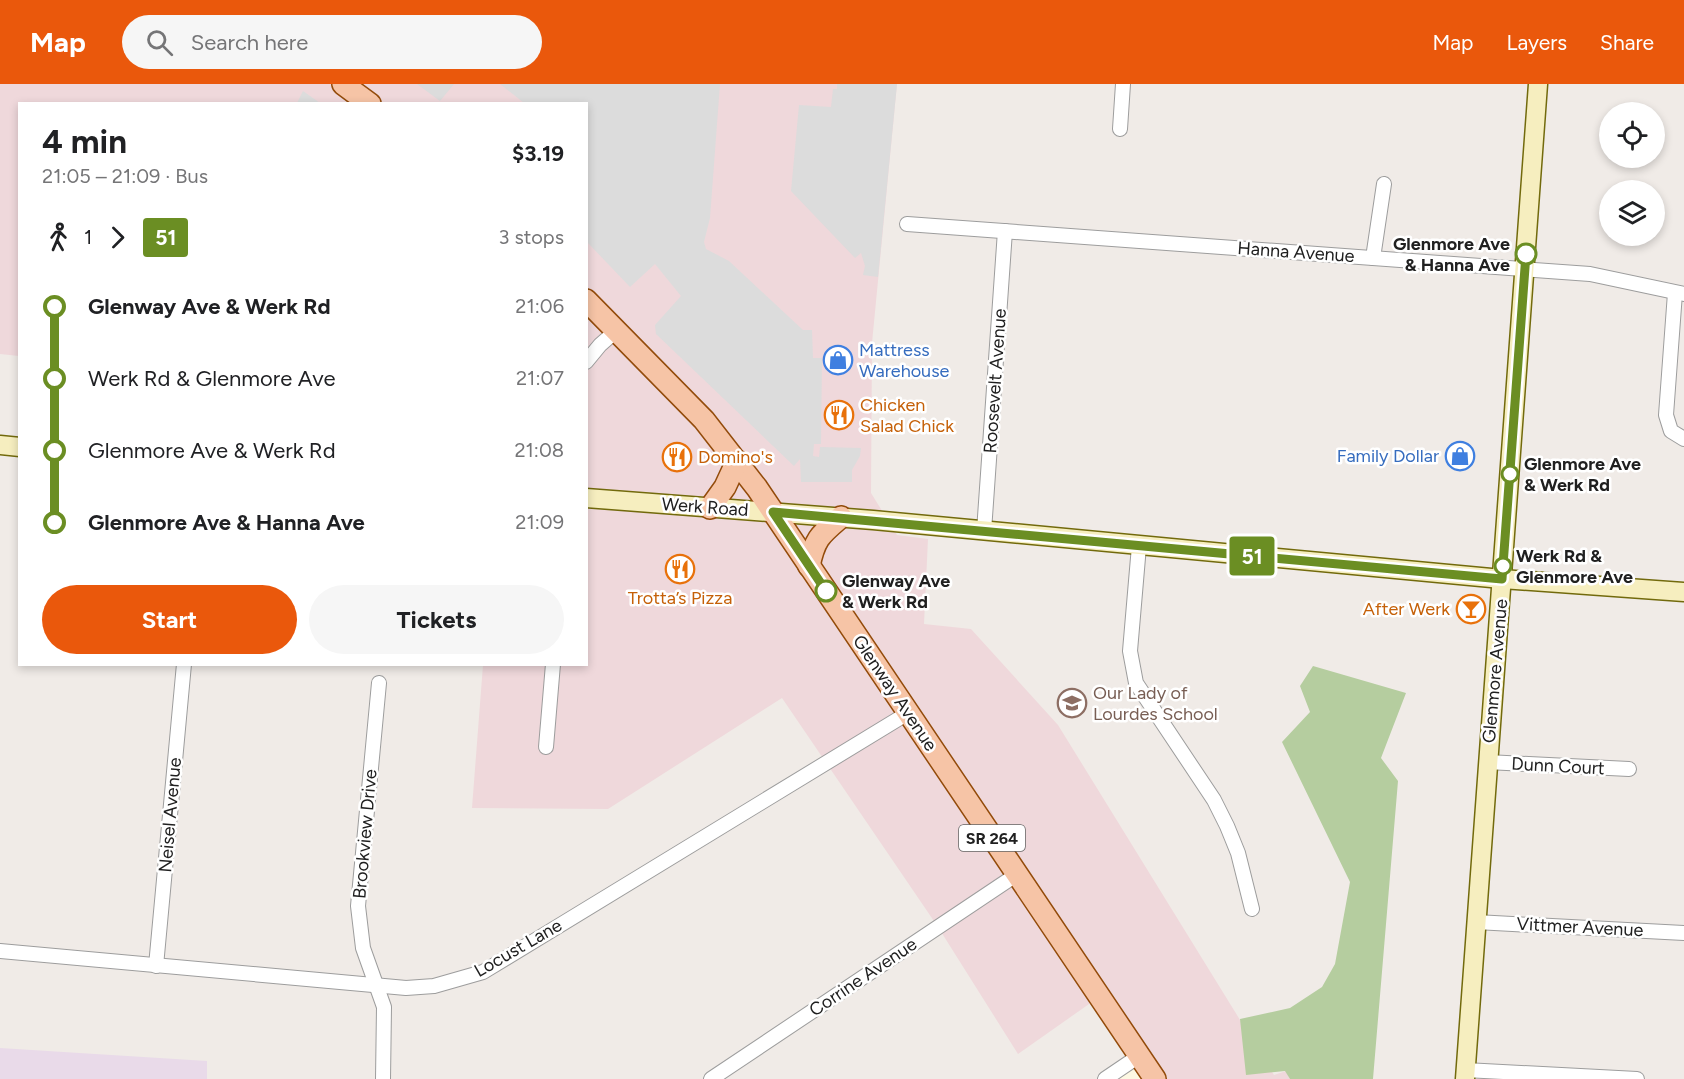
<!DOCTYPE html>
<html lang="en">
<head>
<meta charset="utf-8">
<style>
  :root { --surface:#fff; --page:#f6f6f6; --text:#202124; --muted:#757577; --accent:#ea580c }
  body { margin:0; font-family:Figtree,sans-serif; background:var(--page); color:var(--text); height:100vh; display:flex; flex-direction:column; font-size:22px; white-space:nowrap }
  * { box-sizing:border-box; margin:0 }
  p { font-size:20px; color:var(--muted) }
  .icon { flex:none; width:33px; height:33px; fill:none; stroke:currentColor; stroke-width:2; stroke-linecap:round; stroke-linejoin:round }
  .map { position:relative; flex:1; overflow:hidden }
  .side { position:absolute; left:18px; top:18px; width:570px; height:564px; display:flex; flex-direction:column; background:var(--surface); border-radius:0px; box-shadow:0 3px 9px #0003 }
  .side>* { flex:none }
  .badge { padding:0 12px; border-radius:4px; font-size:21px; line-height:39px }
  .controls { position:absolute; left:1599px; top:18px; display:grid; gap:12px }
  .controls a { display:grid; place-items:center; width:66px; height:66px; border-radius:50%; background:var(--surface); box-shadow:0 3px 9px #0003; font-size:30px }
  .map>.badge { position:absolute; translate:-50% -50%; box-shadow:0 0 0 3px #fff }
  .legs { display:flex; align-items:center; gap:9px; height:66px; padding:0 24px; font-size:20px }
  .legs p { margin-inline-start:auto }
  .summary { display:flex; align-items:center; justify-content:space-between; height:102px; padding:0 24px }
  h1 { font-size:33px; font-weight:700; line-height:45px }
  .cta { display:flex; gap:12px; margin-top:auto; padding:12px 24px }
  .cta a { flex:1; height:69px; border-radius:36px; background:var(--accent); color:#fff; font-size:24px; font-weight:700; line-height:69px; text-align:center }
  .cta a+a { background:var(--page); color:var(--text) }
  ul { padding:0 24px; list-style:none }
  li { display:flex; align-items:center; gap:21px; height:72px; font-size:22px }
  li i { display:grid; place-items:center; width:9px; height:100%; margin:0 8px; background:currentColor }
  li i::after { content:''; width:15px; height:15px; margin:-8px; border:4px solid; border-radius:50%; background:var(--surface) }
  li p { margin-inline-start:auto }
  li:first-child i { background:linear-gradient(#0000 50%,currentColor 0) }
  li:last-child i { background:linear-gradient(currentColor 50%,#0000 0) }
  header { display:flex; align-items:center; gap:36px; box-sizing:border-box; height:84px; padding:0 30px; background:var(--accent); color:#fff }
  header strong { font-size:28px }
  nav { display:flex; gap:33px; margin-inline-start:auto; font-size:21px }
  .search { width:420px; height:54px; background:var(--page); display:flex; align-items:center; gap:15px; box-sizing:border-box; padding:0 21px; border-radius:33px; color:var(--muted); font-size:22px }
  .map>svg:first-child { display:block }
</style>
</head>
<body>
<header>
<strong>Map</strong>
<div class="search"><svg class="icon" aria-label="search" viewBox="0 0 24 24"><circle cx="10" cy="10" r="6"/><path d="M15 15l6 6"/></svg>Search here</div>
<nav><a>Map</a><a>Layers</a><a>Share</a></nav>
</header>
<div class="map">
<svg width="1684" height="995" viewBox="0 0 1684 995">
  <rect width="100%" height="100%" fill="#f0ebe7"/>
  <path fill="#efd8db" d="M0,0H897L872,259L871,409L897,451L928,455L924,540L971,545L1058,641L1274,991L1286,987L1290,995H1155L1099,913L1018,970L938,843L782,614L608,725L472,724L483,581L586,580V20H20L19,272L0,270Z"/>
  <path fill="#e9dae9" d="M0,964L207,977V995H0Z"/>
  <path fill="#fdf8e3" d="M1139,972L1155,995H1105Z"/>
  <path fill="#b5cd9f" d="M1313,582L1406,609L1381,674L1398,697L1373,995H1290L1285,987L1246,991L1240,935L1290,924L1322,903L1335,880L1350,798L1282,658L1310,628L1300,602Z"/>
  <g fill="#dcdcdc">
    <path d="M417,0H454L440,17Z"/>
    <path d="M500,0H720L710,134L704,158L706,165L729,177L803,246H812L813,274H822L821,360H814L813,372L819,373L820,363L861,364L860,372L852,386V398H801L800,375L794,382L656,250L655,241L681,212L655,180L630,203L587,158L586,20L524,19Z"/>
    <path d="M837,0H897L878,193L863,191L865,182L861,169L855,174L791,107L799,21L831,23L833,5H837Z"/>
    <path d="M303,7L320,19H297Z"/>
  </g>
  <g fill="none" stroke-linecap="round" stroke-linejoin="round">
    <g stroke="#9d9d9d" stroke-width="16">
      <g id="street">
        <path d="M1120,45L1123,0"/>
        <path d="M907,140L1590,190L1684,210"/>
        <path d="M1373,174L1384,100"/>
        <path d="M1675,209L1666,331L1671,347L1684,355"/>
        <path d="M586,278L600,261L617,246"/>
        <path d="M984,447L1005,147"/>
        <path d="M1139,462L1130,567L1136,599L1214,716L1227,742L1238,769L1252,825"/>
        <path d="M379,599L358,822L363,864L384,923L383,995"/>
        <path d="M546,663L553,580"/>
        <path d="M1487,678L1629,685"/>
        <path d="M1476,838L1684,849"/>
        <path d="M0,867L406,904L434,902L483,888L908,629"/>
        <path d="M156,882L184,580"/>
        <path d="M1465,986L1637,995"/>
        <path d="M711,995L1016,791"/>
        <path d="M1105,995L1139,972"/>
      </g>
    </g>
    <g stroke="#726a0c" stroke-width="21">
      <g id="secondary">
        <path d="M0,361L20,363"/>
        <path d="M586,414L873,436L1502,495L1684,508"/>
        <path d="M1465,995L1538,0"/>
      </g>
    </g>
    <g stroke="#934b0a" stroke-width="24">
      <g id="primary">
        <path d="M343,0L370,20"/>
        <path d="M586,216L704,336L757,404L1155,995"/>
        <path d="M710,424L725,403L737,377"/>
        <path d="M809,482C815,454 820,451 841,433"/>
      </g>
    </g>
    <use href="#street" stroke="#fff" stroke-width="14"/>
    <use href="#secondary" stroke="#f6eebf" stroke-width="18"/>
    <use href="#primary" stroke="#f6c4a6" stroke-width="21"/>
  </g>
  <g fill="none" stroke-linecap="round" stroke-linejoin="round">
    <g stroke="#fff" stroke-width="14">
      <path id="line-1" d="M826,507L773,428L1502,495L1526,170"/>
    </g>
    <use href="#line-1" stroke="#6b8e23" stroke-width="9"/>
  </g>
  <defs>
    <g id="shop-ring" transform="scale(1.5)"><circle r="9.5" fill="#fff" stroke="#3f7fe0" stroke-width="1.5"/><path d="M-5-2.5h2.3a2.7 3.5 0 0 1 5.4 0H5L5.5 6h-11ZM-1.5-2.5h3a1.5 2.3 0 0 0-3 0Z" fill="#3f7fe0"/></g>
    <g id="restaurant-ring" transform="scale(1.5)"><circle r="9.5" fill="#fff" stroke="#e8710a" stroke-width="1.5"/><path d="M-5-6h1v4h1v-4h1v4h1v-4h1v5L-1.5 .5V6h-2V.5L-5-1ZM5-6V6H3V1.5H1.5Q1.5-4 5-6Z" fill="#e8710a"/></g>
    <g id="bar-ring" transform="scale(1.5)"><circle r="9.5" fill="#fff" stroke="#e8710a" stroke-width="1.5"/><path d="M-6-5H6L.8 .8V4.5H3.5V6h-7V4.5H-.8V.8Z" fill="#e8710a"/></g>
    <g id="school-ring" transform="scale(1.5)"><circle r="9.5" fill="#fff" stroke="#8d6e63" stroke-width="1.5"/><path d="M0-5L7-2L0 1L-7-2ZM-4 1L0 2.5L4 1V4Q0 6-4 4Z" fill="#8d6e63"/></g>
  </defs>
  <g fill-rule="evenodd">
    <use href="#shop-ring" x="838" y="276"/>
    <use href="#restaurant-ring" x="839" y="331"/>
    <use href="#shop-ring" x="1460" y="372"/>
    <use href="#restaurant-ring" x="677" y="373"/>
    <use href="#restaurant-ring" x="680" y="485"/>
    <use href="#bar-ring" x="1471" y="525"/>
    <use href="#school-ring" x="1072" y="619"/>
  </g>
  <g fill="#fff" stroke="#6b8e23" stroke-width="3">
    <circle cx="1526" cy="170" r="10"/>
    <circle cx="1510" cy="390" r="8"/>
    <circle cx="1503" cy="482" r="8"/>
    <circle cx="826" cy="507" r="10"/>
  </g>
  <g text-anchor="middle" dominant-baseline="central" stroke-width="5" stroke-linejoin="round" paint-order="stroke">
    <rect fill="#fff" stroke="#636363" stroke-width="1.5" x="959" y="741" width="66" height="26" rx="4.5"/>
    <g font-size="16" font-weight="bold" fill="#202020">
      <text x="992" y="754">SR 264</text>
    </g>
    <g font-size="18" font-weight="bold" fill="#202020" stroke="#fff" text-anchor="start">
      <text x="1510" y="160" text-anchor="end">Glenmore Ave<tspan x="1510" dy="21">&amp; Hanna Ave</tspan></text>
      <text x="1524" y="380">Glenmore Ave<tspan x="1524" dy="21">&amp; Werk Rd</tspan></text>
      <text x="1516" y="472">Werk Rd &amp;<tspan x="1516" dy="21">Glenmore Ave</tspan></text>
      <text x="842" y="497">Glenway Ave<tspan x="842" dy="21">&amp; Werk Rd</tspan></text>
    </g>
    <g font-size="18" fill="#202020" stroke="#fff">
      <text transform="translate(1296 168) rotate(4)">Hanna Avenue</text>
      <text transform="translate(995 297) rotate(-86)">Roosevelt Avenue</text>
      <text transform="translate(705 423) rotate(4)">Werk Road</text>
      <text transform="translate(1495 587) rotate(-85)">Glenmore Avenue</text>
      <text transform="translate(895 609) rotate(56)">Glenway Avenue</text>
      <text transform="translate(1558 682) rotate(3)">Dunn Court</text>
      <text transform="translate(170 731) rotate(-85)">Neisel Avenue</text>
      <text transform="translate(365 750) rotate(-85)">Brookview Drive</text>
      <text transform="translate(1580 843) rotate(3)">Vittmer Avenue</text>
      <text transform="translate(518 864) rotate(-30)">Locust Lane</text>
      <text transform="translate(863 893) rotate(-34)">Corrine Avenue</text>
    </g>
    <g font-size="18" fill="#366cbe" stroke="#fff" text-anchor="start">
      <text x="859" y="266">Mattress<tspan x="859" dy="21">Warehouse</tspan></text>
      <text x="1439" y="372" text-anchor="end">Family Dollar</text>
    </g>
    <g font-size="18" fill="#c56008" stroke="#fff" text-anchor="start">
      <text x="860" y="321">Chicken<tspan x="860" dy="21">Salad Chick</tspan></text>
      <text x="698" y="373">Domino's</text>
      <text x="680" y="514" text-anchor="middle">Trotta’s Pizza</text>
      <text x="1450" y="525" text-anchor="end">After Werk</text>
    </g>
    <g font-size="18" fill="#785e54" stroke="#fff" text-anchor="start">
      <text x="1093" y="609">Our Lady of<tspan x="1093" dy="21">Lourdes School</tspan></text>
    </g>
  </g>
</svg>
<div class="controls">
<a><svg class="icon" aria-label="locate" viewBox="0 0 24 24"><circle cx="12" cy="12" r="6"/><path d="M12 2v4M12 18v4M2 12h4M18 12h4"/></svg></a>
<a><svg class="icon" aria-label="layers" viewBox="0 0 24 24"><path d="M12 4l9 5-9 5-9-5zM3 14l9 5 9-5"/></svg></a>
</div>
<b class="badge" style="left:1252px;top:472px;background:#6b8e23;color:#fff">51</b>
<section class="side">
<div class="summary"><div><h1>4 min</h1><p>21:05 – 21:09 · Bus</p></div><b>$3.19</b></div>
<div class="legs"><svg class="icon" aria-label="walk" viewBox="0 0 24 24"><circle cx="13" cy="4" r="2"/><path d="M13 8l-2 6 4 7M11 14l-3 7M7 12l3-4h3l4 4"/></svg>1<svg class="icon" aria-label="forward" viewBox="0 0 24 24"><path d="M9 5l7 7-7 7"/></svg><b class="badge" style="background:#6b8e23;color:#fff">51</b><p>3 stops</p></div>
<ul>
<li><i style="color:#6b8e23"></i><b>Glenway Ave &amp; Werk Rd</b><p>21:06</p></li>
<li><i style="color:#6b8e23"></i><span>Werk Rd &amp; Glenmore Ave</span><p>21:07</p></li>
<li><i style="color:#6b8e23"></i><span>Glenmore Ave &amp; Werk Rd</span><p>21:08</p></li>
<li><i style="color:#6b8e23"></i><b>Glenmore Ave &amp; Hanna Ave</b><p>21:09</p></li>
</ul>
<div class="cta"><a>Start</a><a>Tickets</a></div>
</section>
</div>
</body>
</html>
